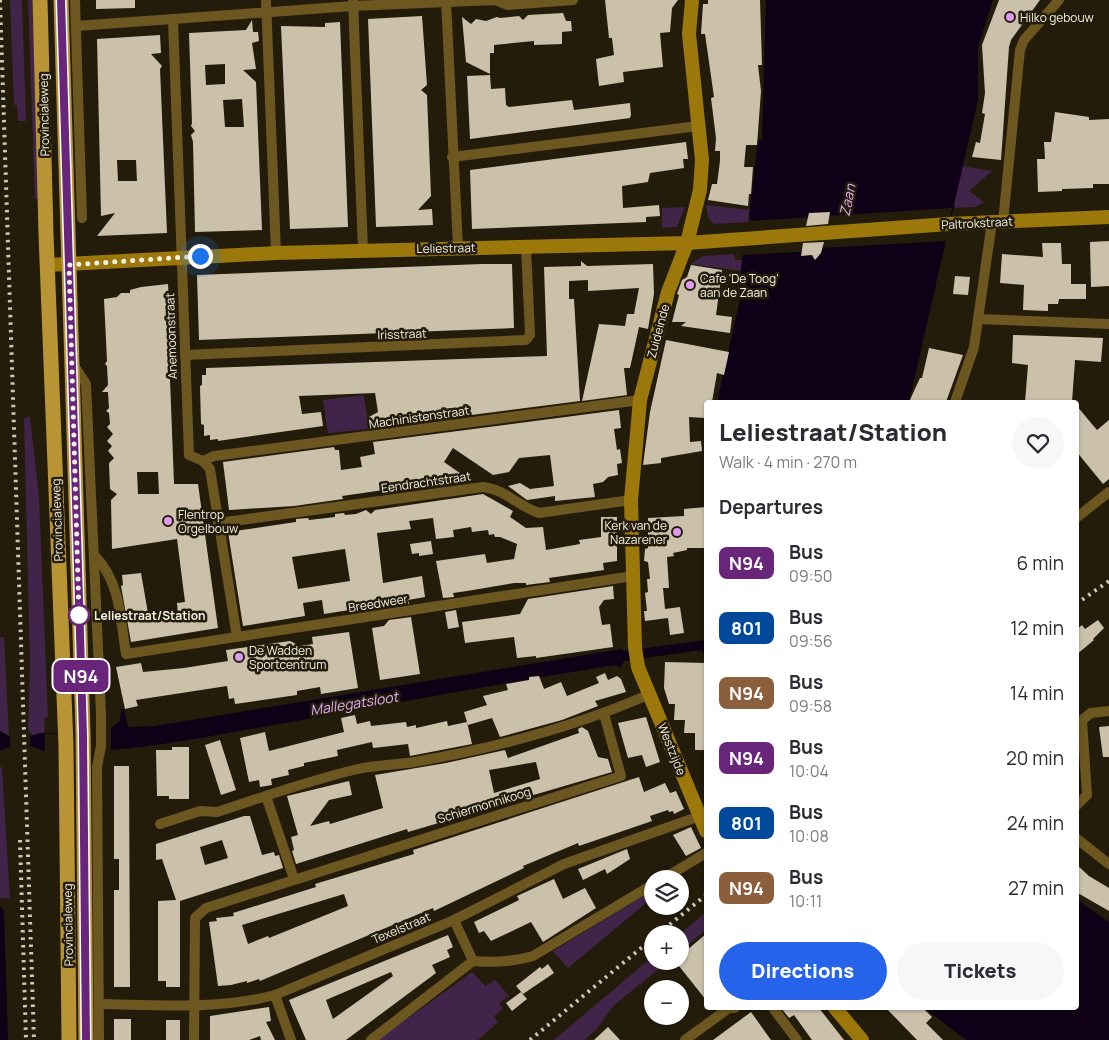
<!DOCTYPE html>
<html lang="en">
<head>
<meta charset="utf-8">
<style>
  :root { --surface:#fff; --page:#f7f7f7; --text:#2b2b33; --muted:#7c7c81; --accent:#2563eb }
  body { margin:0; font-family:Manrope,sans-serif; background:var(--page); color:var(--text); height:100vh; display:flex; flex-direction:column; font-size:19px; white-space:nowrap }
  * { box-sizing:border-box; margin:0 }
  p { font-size:16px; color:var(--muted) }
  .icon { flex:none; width:28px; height:28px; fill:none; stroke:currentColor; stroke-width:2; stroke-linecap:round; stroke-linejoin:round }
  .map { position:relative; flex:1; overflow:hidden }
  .sheet { position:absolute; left:704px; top:400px; width:375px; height:610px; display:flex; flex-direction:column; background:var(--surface); border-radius:5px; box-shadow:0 1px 4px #0004 }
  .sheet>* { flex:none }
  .badge { padding:0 10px; border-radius:8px; font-size:18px; line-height:32px }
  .tools { position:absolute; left:644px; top:870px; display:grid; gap:10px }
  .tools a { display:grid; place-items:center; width:45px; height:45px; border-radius:50%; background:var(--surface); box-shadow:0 1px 4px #0004; font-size:25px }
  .you { position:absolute; width:25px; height:25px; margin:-12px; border:4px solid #fff; border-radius:50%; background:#1a73e8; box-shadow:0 0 0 8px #1a73e833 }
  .map>.badge { position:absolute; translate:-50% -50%; box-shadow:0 0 0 2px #fff }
  h2 { padding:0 15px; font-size:19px; line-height:45px }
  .round { display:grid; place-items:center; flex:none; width:52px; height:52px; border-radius:26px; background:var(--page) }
  .overview { display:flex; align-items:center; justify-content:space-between; height:85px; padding:0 15px }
  h1 { font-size:24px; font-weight:800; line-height:38px }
  .button { display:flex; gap:10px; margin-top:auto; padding:10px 15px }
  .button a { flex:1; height:58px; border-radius:30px; background:var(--accent); color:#fff; font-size:20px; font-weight:800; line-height:58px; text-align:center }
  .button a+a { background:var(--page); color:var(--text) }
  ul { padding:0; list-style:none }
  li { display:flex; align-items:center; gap:15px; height:65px; padding:0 15px }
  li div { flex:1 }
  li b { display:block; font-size:19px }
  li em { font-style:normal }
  li .badge { min-width:55px; font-weight:700; text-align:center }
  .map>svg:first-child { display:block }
</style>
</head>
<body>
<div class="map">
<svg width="1109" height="1040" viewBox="0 0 1109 1040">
  <rect width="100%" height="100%" fill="#231c0a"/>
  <g fill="#402449">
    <path d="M10,0H22L26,121H18L17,105H14Z"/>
    <path d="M28,0H32L39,198L35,199Z"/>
    <path d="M962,166L992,171L969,191L984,202L975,207L955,208L954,203Z"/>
    <path d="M706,205L750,210L748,222L714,224L708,218Z"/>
    <path d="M685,207L677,227L662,228V208Z"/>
    <path d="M734,254L735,260H742V271L691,264L703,256Z"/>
    <path d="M364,395L369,429L328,433L323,400Z"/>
    <path d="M30,417L39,497L48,717H45L44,734L32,735L28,728L30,665L24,418Z"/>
    <path d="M0,637H4L9,735L0,731Z"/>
    <path d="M0,767H2L10,899L0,898Z"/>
    <path d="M652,891V898L568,968L553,951Z"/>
    <path d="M706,912V929L680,952V934Z"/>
    <path d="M652,957V961H669L614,1005L596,1030L584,1040H554Z"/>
    <path d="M472,972L485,986L495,980L509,996L499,1003L503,1009L494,1016L498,1022L478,1040H378Z"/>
  </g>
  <g fill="#100017">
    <path d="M766,0H993L978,47V100L909,402H717L742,290L739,287L742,260L751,220L749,217L758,140H762Z"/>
    <path d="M706,640V660L702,650L624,661L621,668L615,665C499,683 384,706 268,726C216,735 164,746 111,750V746H45V751C38,750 34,747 30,746C21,743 7,747 0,751V731L10,737L31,736L40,733L111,734V728L120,721L121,709H124L128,727L154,726L622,649L623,651Z"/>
    <path d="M1076,899L1109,922V1040H966L924,1008H1076Z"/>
    <path d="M0,905L4,911L8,1040H0Z"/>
  </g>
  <g fill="#231c0a">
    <path d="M952,208L946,241L821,248L813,251L743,255L750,221Z"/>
    <path d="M111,733V746H45V734Z"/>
    <path d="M30,734V748H10V735Z"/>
  </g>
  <g fill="#cbc1ab" fill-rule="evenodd">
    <path d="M96,0H135V8L96,9Z"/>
    <path d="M605,0H678L672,8L670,32L660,33L663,67L623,72L624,82L599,86L596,59L614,55L612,38H609Z"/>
    <path d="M708,0H760L762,65H758L761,91L757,145H746L744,167H753L751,194H749L748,206L708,200L712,184H717L720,161V151H715L716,138L711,98L714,97L705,34H701L703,4H708Z"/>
    <path d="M999,0H1040L1011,40L1009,47L1001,160L972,157L976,142L980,143L985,114L982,113L985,93L982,45Z"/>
    <path d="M563,13L566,21H571L572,31L562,32V44L534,45V41L494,45V53H490V74L466,62L462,17L471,24L476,19L486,21L497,17L500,18L519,16L523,20L528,15Z"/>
    <path d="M422,16L427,85L421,90L427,95L431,196L418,210L432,209L433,225L376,227L368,19Z"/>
    <path d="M252,20L253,32H258L259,41L252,43L256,69L243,70L256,82L262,230L195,232L193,142L191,135L195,131L191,126L192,123L189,33L246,30ZM225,64V84L206,85L205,65ZM242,99L244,127H225L223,100Z"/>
    <path d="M340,22L348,227L290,229L281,26L325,27V23Z"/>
    <path d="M160,35L161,53L151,54L162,66L160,69L167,233L97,236L115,213L101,216L97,39ZM117,160H136L137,181H118Z"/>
    <path d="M490,75L491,89L505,88L506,105L509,107L572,100L574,110L630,103L631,115L630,118L470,139L467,76Z"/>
    <path d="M1055,112L1089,117V120L1109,119V184H1093V188L1062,189V191L1038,192L1037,159H1045L1044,142H1051Z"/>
    <path d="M686,142L688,159H683L684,168L650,173L648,182L622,186L623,208L659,205L660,216L646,217V222L472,229L470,170Z"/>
    <path d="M830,212L828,224L806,226L809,213Z"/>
    <path d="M1109,241V286L1091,287L1090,242Z"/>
    <path d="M824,242L821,253L815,260L812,255L801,256L803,243Z"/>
    <path d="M1042,243H1061L1062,264H1071V284H1086V299H1059L1058,304H1048V311L1023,310L1024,285L1000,283L1002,254L1043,257Z"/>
    <path d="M581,261L587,266L653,264L654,294L648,329L639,327L630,368H624L627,395L582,401L599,324L625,326L627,314H634L639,288L588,291V280L569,281V299H574L580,401L371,428L369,417L378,412L375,393L299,396L302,414L321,412L323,426L218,441V439L210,440V435L204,436V425L201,424L200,386L202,385V375H206V368L547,356L544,267L581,266Z"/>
    <path d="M482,264H512L514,328L199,340L197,275Z"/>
    <path d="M691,265L722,270L716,315L732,317L730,333L681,326L686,322H672L679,295L677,294L682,280L687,277Z"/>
    <path d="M955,276L970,277L968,295L953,294Z"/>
    <path d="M168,284L169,301H167L174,484H198L218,628L131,642L121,586L123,585L122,575L141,573L149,619L178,615L177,603L185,602L177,539L112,549L111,500L117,494L110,489L109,463L114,458L108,451L112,446L107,441L113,434L107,427L110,424L109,413L106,411L109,408L108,392H102L108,385L107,366L105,364L107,361L104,299L117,297L121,293H130V290L141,287ZM137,472H158L159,494H138Z"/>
    <path d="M1013,335L1103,338L1101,362L1075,360L1072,402H1025L1028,365L1012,363Z"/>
    <path d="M666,340L729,352L724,375L717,373L712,402H706L705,418L689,417L690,442L701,441L702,451L661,458V463L643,465L650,412Z"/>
    <path d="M929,348L963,355L946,402H909L920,378H922Z"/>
    <path d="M1076,405L1097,430L1109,420V479L1103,484L1076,451Z"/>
    <path d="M619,410L621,428L614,429L617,450L620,449L622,463L617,464L618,475L608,477L603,482L593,484L595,497L555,501V496L527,500L508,486L520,483L530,489L554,486L550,455L519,458L509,472L493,475L453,448L444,462L467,478L342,496L343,499L294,506L229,510L223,462L334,447L335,450H339L341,470L362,467L360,457L375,454L373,442Z"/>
    <path d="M483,494L513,511L510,517L526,528L543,527L546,550L580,544L579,540L601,537V517H617V561L603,563L604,570L549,578L550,582L526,585V583H514L467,591L453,593L454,597L443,598L436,561L485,554L487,563L514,559L517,544L500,537H495L494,534L489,535L488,530L472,532L471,527L453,530L454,537L436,539L433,518L409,521L411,529L377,533L383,583L422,576L425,597L408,600L409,604H403L407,601L324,614L322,600L303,603L305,616L243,626L228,532L296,522V519L308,518L309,520L335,517V514L344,513L345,515L356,514L366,510L371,514L375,510ZM345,549L350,581L298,589L292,557Z"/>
    <path d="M706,507V548H687V550L673,553L674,556L667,557L669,588H663L665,609L680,607L684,633L670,635L668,618L645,621L644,611H647L645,593L648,592L647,579H650L648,562L644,561L645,549L648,548V518L684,516V509Z"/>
    <path d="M431,541L433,554L419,556V553L412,554L410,544Z"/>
    <path d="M613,586L614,599L604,600L599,607L602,625L610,624L613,647L536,658V656L517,658L514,637L465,643L462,622L520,614L528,599Z"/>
    <path d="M456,610L459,627L448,629L445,612Z"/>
    <path d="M411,617L420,674L380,680L372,628L384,626L389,620Z"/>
    <path d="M1098,620L1104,628L1093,639L1094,640L1076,655V630L1082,625L1085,629Z"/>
    <path d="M349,632L358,688L321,694L320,687L297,691V695L235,704L234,698L229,699L227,686L136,700L138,706L125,709L116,667L141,663L143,672L184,668L228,661L226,650L290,641L300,646L313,644L312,637Z"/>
    <path d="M665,662L706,663V750H695V733H684L685,720H674L675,704H669L664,688Z"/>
    <path d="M605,673L608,680L617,676L621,679L626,692L595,701L598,706L562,720L500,737L492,718L468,725L467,722L472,744L410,756L408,744L373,748L372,742L337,750L338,756L304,763V766L288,770L289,775L271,779L272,785L260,787L259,780L249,782L240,738L265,732L269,751L344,732L341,718L355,715L357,724L370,721L371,726L406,722L407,727L416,725V728L447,721L448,726L467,722L464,712L487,705L483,696L508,690L506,684L529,680V677L539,676L544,689L561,682L567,696L599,683L596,677Z"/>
    <path d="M646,717L660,762L646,767L642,755L628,758L618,723Z"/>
    <path d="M1109,726V757H1103L1099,727Z"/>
    <path d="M582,727L588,731L598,757L608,759L612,772L408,832L407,829L296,864L292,851L294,850L291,837L298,835L287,796L349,781L352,795L329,800L310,826L329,821L330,824L383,808L375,775L446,763L505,750L510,764L508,758L579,733L578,729ZM536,762L540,779L494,793L489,770Z"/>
    <path d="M220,740L236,790L221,795L205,745Z"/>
    <path d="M172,747H189V799H169V796H157L156,750H172Z"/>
    <path d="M114,766H129L130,987H114V890H119V859H114Z"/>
    <path d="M639,777L644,792L665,783L670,793L676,791L684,809L674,814L673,811L669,812L668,810L650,816L652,821L579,846L578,843L523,866L524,868L434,911L433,908L260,981L259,979L247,983V981L231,985L218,986L209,922L217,921L216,918L234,916L233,913L316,887L315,884L414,854L413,850ZM344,894L348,906L269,938L268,936L248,944L242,925Z"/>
    <path d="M244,816H250L262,855L274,852L275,856L279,855L283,868L180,901V987H166V981H158V901L176,900L162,859L156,860V844ZM222,840L228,858L205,865L200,847Z"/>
    <path d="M691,827L701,848L686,856L673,835Z"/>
    <path d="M627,849L630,859L607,874L605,869L583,880L578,869Z"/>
    <path d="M1076,864L1089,876L1109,888V911L1076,892Z"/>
    <path d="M554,879L563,899L585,888L596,908L543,942L531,922L491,941L484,931L479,933L474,922L519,900L517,896Z"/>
    <path d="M706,934V1000L675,961H680V956Z"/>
    <path d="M448,935L453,947L447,950L450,957L432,965L436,973L346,1040H306L289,1000ZM391,972L393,976L333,1019L326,1000Z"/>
    <path d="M548,964L554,973L523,994L516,986L540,967L542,969Z"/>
    <path d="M521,992L527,999L512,1011L506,1003Z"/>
    <path d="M269,1007L271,1021L266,1022L275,1040H261L260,1036L249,1040H210V1016Z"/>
    <path d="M781,1008H819L844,1040H812L794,1015L789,1018Z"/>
    <path d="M886,1008H923L932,1017L926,1023L943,1040H917Z"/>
    <path d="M751,1012L771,1040H713Z"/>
    <rect x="114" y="1019" width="17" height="21"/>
    <rect x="166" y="1020" width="14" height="20"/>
    <path d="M608,1027L620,1040H594Z"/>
  </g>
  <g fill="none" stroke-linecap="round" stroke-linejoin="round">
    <g stroke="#6d5720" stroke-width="10">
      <path d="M75,0L82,218"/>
      <path d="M266,0L276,253"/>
      <path d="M446,0L458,247"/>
      <path d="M353,1L363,250"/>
      <path d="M173,20L189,455L203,461L210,469L237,637"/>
      <path d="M76,26L353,6L495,0L508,5L573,0"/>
      <path d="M452,157L698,126"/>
      <path d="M1003,222L1020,50L1024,40L1059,0"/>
      <path d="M978,319L1109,324"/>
      <path d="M185,355L526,340L530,335L526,247"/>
      <path d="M73,364L86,384L101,714V746L97,767L99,1040"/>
      <path d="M955,402L974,347L992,222"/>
      <path d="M203,461L214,456L640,400"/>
      <path d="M1076,518L1109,492"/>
      <path d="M218,523L483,487C504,489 518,506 539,513L631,500"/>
      <path d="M95,556C121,583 120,619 126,654L633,576"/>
      <path d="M266,796L294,879"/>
      <path d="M1076,806L1087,795L1082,720L1091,713L1109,711"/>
      <path d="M160,824L200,811L217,812C263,797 310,780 358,769C376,765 396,765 414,762C495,748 575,727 650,694"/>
      <path d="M1076,838L1109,864"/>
      <path d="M663,879L706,853"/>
      <path d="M454,920L473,961C494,963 512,962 533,956L652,885"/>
      <path d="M275,995L291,1040"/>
      <path d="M99,1004C158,1005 218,1010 275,995L454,920L564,864L700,816"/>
      <path d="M773,1008L797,1040"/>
      <path d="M194,1040L195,918L206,908L621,776L604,714"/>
      <path d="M371,1040L473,961"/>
      <path d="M685,1040L729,1008H735"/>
    </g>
    <g stroke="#9c780b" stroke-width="14">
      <path d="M692,0L689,34L702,160L700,190L687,243L668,292L640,400L631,500L635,647L638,667L706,831"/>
      <path d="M47,265L276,253L687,243L949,224L1109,217"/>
      <path d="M835,1008L862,1040"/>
    </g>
    <g stroke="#b89435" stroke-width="15">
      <path d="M40,0L46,234L66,746L69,1040"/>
      <path d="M61,0L83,733L86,1040"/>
    </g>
    <g stroke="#ccc7ba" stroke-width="4" stroke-dasharray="2.5 5" stroke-linecap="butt">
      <path d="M0,0L34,1040"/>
      <path d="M1076,604L1109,581"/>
      <path d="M20,840L26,1040"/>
      <path d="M658,934L706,895"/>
      <path d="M530,1040L652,939"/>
    </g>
  </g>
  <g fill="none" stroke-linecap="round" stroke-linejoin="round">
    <g stroke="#fff" stroke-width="11">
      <path id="line" d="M61,0L83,734L86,1040"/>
    </g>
    <use href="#line" stroke="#68257a" stroke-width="8"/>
    <path stroke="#f5f0e5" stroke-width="5" stroke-dasharray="0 9" d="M79,615L69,265L200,256"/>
  </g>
  <g fill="#dd99f3" stroke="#231c0a" stroke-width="2">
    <circle cx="1010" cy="17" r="5"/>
    <circle cx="690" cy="285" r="5"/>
    <circle cx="168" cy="521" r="5"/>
    <circle cx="677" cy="532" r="5"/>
    <circle cx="239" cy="657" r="5"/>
  </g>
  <circle fill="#fff" stroke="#68257a" stroke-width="2.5" cx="79" cy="615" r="10"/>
  <g text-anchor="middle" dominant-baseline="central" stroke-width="5" stroke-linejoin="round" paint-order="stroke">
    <g font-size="12" fill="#f5f0e5" stroke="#231c0a" text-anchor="start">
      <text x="1020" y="17">Hilko gebouw</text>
      <text x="700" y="278">Cafe 'De Toog'<tspan x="700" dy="14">aan de Zaan</tspan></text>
      <text x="178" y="514">Flentrop<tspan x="178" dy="14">Orgelbouw</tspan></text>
      <text x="667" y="525" text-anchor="end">Kerk van de<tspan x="667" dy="14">Nazarener</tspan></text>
      <text x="249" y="650">De Wadden<tspan x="249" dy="14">Sportcentrum</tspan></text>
    </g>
    <g font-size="12" fill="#f5f0e5" stroke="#231c0a">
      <text transform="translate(44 115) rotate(-91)">Provincialeweg</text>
      <text transform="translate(977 223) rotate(-3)">Paltrokstraat</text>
      <text transform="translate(446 248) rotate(-1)">Leliestraat</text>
      <text transform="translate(658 331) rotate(-75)">Zuideinde</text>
      <text transform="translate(402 334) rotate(-2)">Irisstraat</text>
      <text transform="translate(171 336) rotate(-92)">Anemoonstraat</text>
      <text transform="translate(419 417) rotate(-8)">Machinistenstraat</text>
      <text transform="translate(426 482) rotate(-8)">Eendrachtstraat</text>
      <text transform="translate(57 520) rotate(-92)">Provincialeweg</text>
      <text transform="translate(378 603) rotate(-9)">Breedweer</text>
      <text transform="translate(672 749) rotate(68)">Westzijde</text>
      <text transform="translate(484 805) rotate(-17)">Schiermonnikoog</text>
      <text transform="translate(68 925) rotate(-91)">Provincialeweg</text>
      <text transform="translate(401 928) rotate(-23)">Texelstraat</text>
    </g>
    <g font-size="12" font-weight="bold" fill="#f5f0e5" stroke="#231c0a" text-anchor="start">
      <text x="94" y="615">Leliestraat/Station</text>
    </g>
    <g font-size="14" font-style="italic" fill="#e3adf6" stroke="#231c0a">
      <text transform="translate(847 200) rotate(-79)">Zaan</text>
      <text transform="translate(354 703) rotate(-9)">Mallegatsloot</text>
    </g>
  </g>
</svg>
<div class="tools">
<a><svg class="icon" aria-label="layers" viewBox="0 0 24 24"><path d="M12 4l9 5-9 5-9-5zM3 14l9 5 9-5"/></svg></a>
<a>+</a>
<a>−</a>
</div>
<div class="you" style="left:200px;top:256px"></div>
<b class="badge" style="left:81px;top:676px;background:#68257a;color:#fff">N94</b>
<section class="sheet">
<div class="overview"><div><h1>Leliestraat/Station</h1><p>Walk · 4 min · 270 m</p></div><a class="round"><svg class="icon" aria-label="heart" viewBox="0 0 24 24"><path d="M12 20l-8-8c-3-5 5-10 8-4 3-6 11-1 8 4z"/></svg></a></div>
<h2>Departures</h2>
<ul>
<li><span class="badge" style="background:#68257a;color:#fff">N94</span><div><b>Bus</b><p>09:50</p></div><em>6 min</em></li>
<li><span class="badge" style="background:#004899;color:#fff">801</span><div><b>Bus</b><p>09:56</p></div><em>12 min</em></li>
<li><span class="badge" style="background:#8b5e3c;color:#fff">N94</span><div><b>Bus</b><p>09:58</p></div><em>14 min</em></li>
<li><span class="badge" style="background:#68257a;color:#fff">N94</span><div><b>Bus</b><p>10:04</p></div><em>20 min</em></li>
<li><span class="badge" style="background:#004899;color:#fff">801</span><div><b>Bus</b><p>10:08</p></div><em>24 min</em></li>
<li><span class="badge" style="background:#8b5e3c;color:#fff">N94</span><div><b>Bus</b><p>10:11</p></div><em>27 min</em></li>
</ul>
<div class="button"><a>Directions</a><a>Tickets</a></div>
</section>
</div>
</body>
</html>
